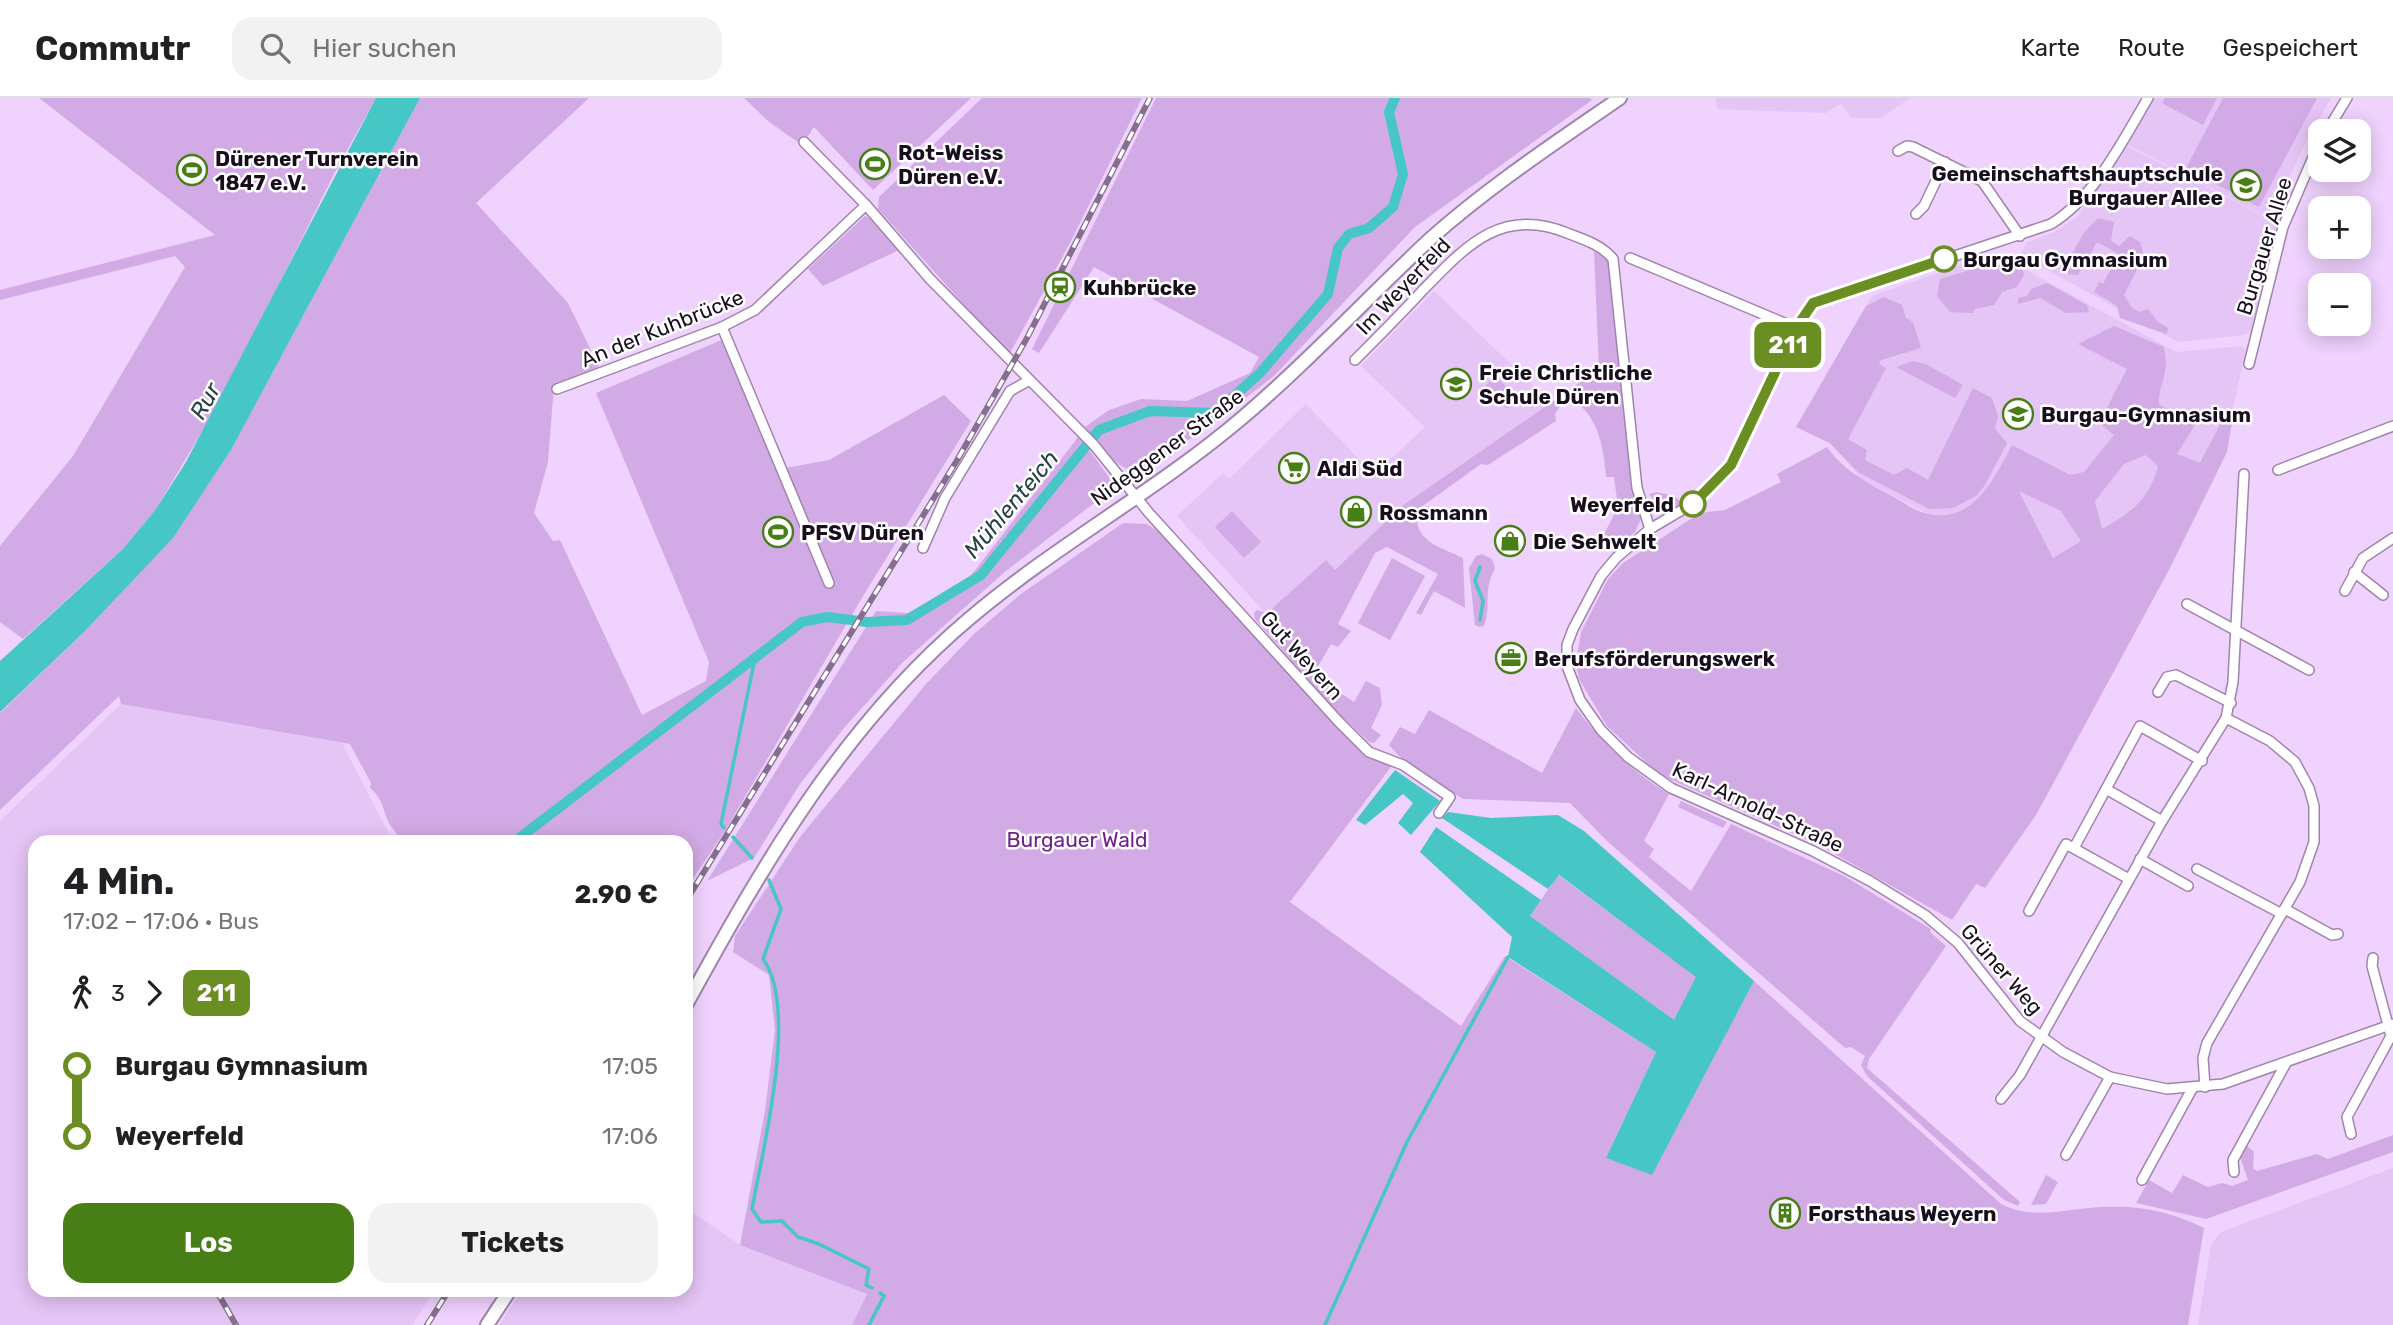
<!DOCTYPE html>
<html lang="de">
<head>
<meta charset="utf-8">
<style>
  :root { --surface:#fff; --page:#f2f2f2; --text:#202124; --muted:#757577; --line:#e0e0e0; --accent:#477e15 }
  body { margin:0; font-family:Rubik,sans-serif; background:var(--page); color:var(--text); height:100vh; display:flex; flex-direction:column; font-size:26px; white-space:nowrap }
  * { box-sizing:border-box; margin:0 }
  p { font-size:23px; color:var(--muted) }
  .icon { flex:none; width:38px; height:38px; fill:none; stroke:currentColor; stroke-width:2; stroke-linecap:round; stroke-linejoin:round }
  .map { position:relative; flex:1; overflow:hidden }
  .drawer { position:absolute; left:28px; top:737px; width:665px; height:462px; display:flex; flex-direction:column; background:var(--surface); border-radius:21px; box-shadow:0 4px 18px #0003 }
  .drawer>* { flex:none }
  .badge { padding:0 14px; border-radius:10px; font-size:24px; line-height:46px }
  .fabs { position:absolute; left:2308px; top:21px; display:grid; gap:14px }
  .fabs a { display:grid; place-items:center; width:63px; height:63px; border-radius:14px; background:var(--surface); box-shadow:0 4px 18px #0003; font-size:35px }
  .map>.badge { position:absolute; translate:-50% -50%; box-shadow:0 0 0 4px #fff }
  .legs { display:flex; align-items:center; gap:10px; height:77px; padding:0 35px; font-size:23px }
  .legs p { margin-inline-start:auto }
  .headline { display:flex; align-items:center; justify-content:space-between; height:119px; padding:0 35px }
  h1 { font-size:38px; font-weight:700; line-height:52px }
  .action { display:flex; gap:14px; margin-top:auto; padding:14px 35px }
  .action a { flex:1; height:80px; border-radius:21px; background:var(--accent); color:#fff; font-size:28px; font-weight:700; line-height:80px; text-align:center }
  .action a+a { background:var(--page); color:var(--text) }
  ul { padding:0 35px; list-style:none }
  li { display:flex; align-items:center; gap:24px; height:70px; font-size:26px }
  li i { display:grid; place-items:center; width:10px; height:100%; margin:0 9px; background:currentColor }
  li i::after { content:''; width:18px; height:18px; margin:-9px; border:5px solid; border-radius:50%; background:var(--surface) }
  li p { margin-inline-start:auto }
  li:first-child i { background:linear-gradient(#0000 50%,currentColor 0) }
  li:last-child i { background:linear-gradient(currentColor 50%,#0000 0) }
  header { display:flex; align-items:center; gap:42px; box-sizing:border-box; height:98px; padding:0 35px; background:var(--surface); border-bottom:2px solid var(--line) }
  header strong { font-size:33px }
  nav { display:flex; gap:38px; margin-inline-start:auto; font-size:24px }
  .search { width:490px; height:63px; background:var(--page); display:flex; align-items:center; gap:18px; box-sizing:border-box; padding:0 24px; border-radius:21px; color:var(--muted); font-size:26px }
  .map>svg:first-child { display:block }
</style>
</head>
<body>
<header>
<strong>Commutr</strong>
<div class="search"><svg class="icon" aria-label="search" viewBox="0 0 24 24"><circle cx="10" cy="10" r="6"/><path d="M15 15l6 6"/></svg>Hier suchen</div>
<nav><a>Karte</a><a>Route</a><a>Gespeichert</a></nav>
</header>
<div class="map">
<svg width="2393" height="1227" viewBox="0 0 2393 1227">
  <rect width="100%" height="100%" fill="#efd2fe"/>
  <g fill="#e5c4f6">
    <path d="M1716,0H1910L1881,20H1851L1841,6L1826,15L1717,11Z"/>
    <path d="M2154,0H2331L2301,53L2271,121L2128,47Z"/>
    <path d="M2127,48L2279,126L2253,231L2244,237L2178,244L2020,157L2027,144L2054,134L2076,120Z"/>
    <path d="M1995,155L2176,254L2241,248L2246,252L2227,337L2192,395L2055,463L2019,392L1950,427L1855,378L1857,375L1830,346L1796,329L1872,198Z"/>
    <path d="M1434,193L1551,304L1402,408L1335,472L1325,463L1266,516L1177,418L1223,375L1229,381L1306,306L1374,377L1425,329L1361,268Z"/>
    <path d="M121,606L342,645L393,744H35V1192H435L412,1227H0V723Z"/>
    <path d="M2393,1070V1227H2198L2211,1147L2221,1134Z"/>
    <path d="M686,1110L740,1147L867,1196L852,1227H499L522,1192H686Z"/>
  </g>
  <g fill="#d2aae6" fill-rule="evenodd">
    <path d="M39,0H376L335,74L223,298L156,411L123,451L23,541L0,524V448L73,358L185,169L175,158L0,202V192L215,137Z"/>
    <path d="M420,0H589L476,105L568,205L599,269L554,287L548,364L534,415L553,443L560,442L642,617L706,583L709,564L596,295L731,238L786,370L829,362L944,297L971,323L863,498L725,733L686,791V744H402C399,737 392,731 389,725C383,713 383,700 370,690L371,685L350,646L121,606L119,598L0,712V615L84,534L173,439L231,352Z"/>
    <path d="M744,0H971L873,92L814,29L802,47L768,23Z"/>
    <path d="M982,0H1142L1071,143L1009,257L878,111L879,99Z"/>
    <path d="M1156,0H1590L1592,2L1415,129L1274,278L1213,325L1145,372C1118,378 1102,348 1085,329L1109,312L1141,301L1187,303L1250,275L1259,259L1094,169L1039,255L1032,251Z"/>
    <path d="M2165,0H2217L2203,27L2162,5Z"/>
    <path d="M2223,0H2317L2259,109L2186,70Z"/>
    <path d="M865,118L872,121L899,152L823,188L808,171Z"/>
    <path d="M2098,120L2114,124L2111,143L2119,148L2130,138L2140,144L2144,158L2124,197L2132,210L2140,214L2148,211L2158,224L2169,230L2166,236L2120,220L2117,208L2094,194L2099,184L2103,186L2119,156L2097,144L2078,177L2068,176L2064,171L2083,136Z"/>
    <path d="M1594,154L1608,160L1632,391L1641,421L1635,434L1616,449L1602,440L1618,409L1614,379H1606C1604,353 1599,319 1575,304L1561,307L1555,316L1556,323L1488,367L1481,366L1417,412C1413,444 1439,448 1463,460L1465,510L1434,493L1421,517L1416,515L1438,476L1387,449L1375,455L1338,526L1351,533L1338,549L1331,546L1313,577L1354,604L1366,583L1380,590L1382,607L1371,630L1381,637L1374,645L1369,644L1337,614L1255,521L1254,515L1257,512L1267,515L1326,462L1335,472L1402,408L1599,271Z"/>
    <path d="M1995,155L2022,169L2024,177L2017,189L2002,194L1994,207L1975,211L1973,215L1950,214L1937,198L1940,181L1980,169Z"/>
    <path d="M2047,185L2087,207L2089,214L2066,215L2040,200L2018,206V200L2027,198L2031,191Z"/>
    <path d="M1884,199L1902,207L1906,220L1913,224L1921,250L1881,262L1879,266L1886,270L1848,341L1867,352L1865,362L1894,377L1907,370L1928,382L1973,290L1992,300L1998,318L1995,331L2007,345L1985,387L1976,398L1953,410L1929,411L1858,374L1830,345L1796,329L1866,208Z"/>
    <path d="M2114,228L2164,249C2170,280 2159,281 2159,306L2171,314H2187L2195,327L2177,356L2200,365L2226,315L2233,319L2227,354L2170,470L2036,717L1985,790L1976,786L1952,822L1817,746L1660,677L1607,628L1579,581L1576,565L1581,534L1608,481L1623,465L1700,415L1725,412L1781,384L1777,376L1827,349C1845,373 1864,383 1890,397C1902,403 1916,414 1928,416C1974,426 1995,379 2012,347L2070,377L2084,374L2114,337L2099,325L2127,271L2078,246ZM2146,357L2158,368C2149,402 2131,415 2102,431L2095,403L2124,366ZM2019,393L2061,413L2081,443L2053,460Z"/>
    <path d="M1913,263L1926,266L1963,287L1955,300L1896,269Z"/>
    <path d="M1495,278L1518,300L1507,311L1484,289Z"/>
    <path d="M1079,338L1111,382V392L1006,473L903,564L844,630L800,686L754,760L707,783L876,513L908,515L969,480Z"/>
    <path d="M1656,394L1675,398L1682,405L1670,412H1661L1649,396Z"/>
    <path d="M1232,413L1261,444L1244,460L1215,429Z"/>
    <path d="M1123,425L1146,426L1163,435L1363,655L1393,666L1290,804L1461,928L1505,858L1656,954L1606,1060L1652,1076L1754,883L2001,1106C2034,1123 2068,1110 2103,1109C2140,1107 2172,1114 2204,1130L2188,1227H852L867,1196L740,1147L765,1013L775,932L769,877L733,854L735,838L800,739L926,586L975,535L1021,496Z"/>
    <path d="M1482,456L1492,461L1495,470C1482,495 1492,505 1484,528L1479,529L1475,527L1469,470L1476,458Z"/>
    <path d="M1392,460L1425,478L1390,542L1358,525Z"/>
    <path d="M1576,610C1602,645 1631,673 1669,696L1644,743L1654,751L1649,759L1691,793L1731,726L1844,778L1931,831L1930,834L1946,848L1869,961L1867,970L2020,1104L2018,1108L2004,1102L1867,978L1861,967L1865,958L1851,949L1845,950L1607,743L1570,705L1463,701L1402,661L1389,647L1400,629L1415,636L1429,612L1542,675Z"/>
    <path d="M1681,703L1727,724L1723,730L1678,709Z"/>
    <path d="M1558,777L1697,879L1675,923L1530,818Z"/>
    <path d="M2393,1037V1054L2206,1121L2136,1105L2149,1082L2172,1095L2183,1077L2208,1089L2222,1085L2232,1088L2248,1082L2240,1059L2246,1047L2254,1054L2253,1070L2257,1073L2317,1056L2328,1061Z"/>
    <path d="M2046,1077L2058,1084L2046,1106L2031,1107Z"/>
  </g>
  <g fill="#46c6c5">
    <path d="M376,0H420L231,352L173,440L84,534L0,614V563L123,451L156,411L186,364Z"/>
    <path d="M1395,672L1440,703L1411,737L1398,725L1413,705L1403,696L1365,727L1356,722Z"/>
    <path d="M1448,714L1491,720L1558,717L1584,733L1754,883L1652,1077L1606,1060L1656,954L1508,859L1512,839L1420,754L1436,729L1541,802L1530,818L1674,922L1696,879L1559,777L1548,791L1442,720Z"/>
  </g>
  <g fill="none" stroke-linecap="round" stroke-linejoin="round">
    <g stroke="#46c6c5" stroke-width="3.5">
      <path d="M1480,522L1483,503L1475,483L1480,469"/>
      <path d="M724,730L721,726L755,560"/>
      <path d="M733,739L752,760"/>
      <path d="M769,782L781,811L763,861C799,910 763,1051 752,1111L761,1124L782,1123L798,1139L819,1146L869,1171L866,1187L872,1190"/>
      <path d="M869,1227L884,1198L880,1195"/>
      <path d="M1325,1227L1407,1044L1508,859"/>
    </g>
    <path stroke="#46c6c5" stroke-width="10" d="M514,744L802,524L827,519L867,524L907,522L981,477L1099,332L1150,313L1215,315L1260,275L1328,196L1338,150L1349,136L1369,130L1393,109L1403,76L1389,14L1395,0"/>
    <g stroke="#9f84ac" stroke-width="12">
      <g id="street">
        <path d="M2148,0C2122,44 2095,99 2051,126L1813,205L1796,230L1731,367L1697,403L1650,431L1616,460L1601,478L1573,531L1567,547V568L1580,602L1601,632L1628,659L1671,690L1813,753L1870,783L1925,817L1958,845L2020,923L2063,954L2110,979L2167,991L2223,986L2393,926"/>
        <path d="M2327,33L2347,0"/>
        <path d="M804,44L866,107L930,181L1094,347L1149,415L1339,624L1369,654L1403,667L1450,699L1439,715"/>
        <path d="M1898,53L1907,48L1913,49L1982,83L2020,138"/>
        <path d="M1916,116L1924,108L1945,64"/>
        <path d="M1630,160L1796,230"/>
        <path d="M722,229L829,485"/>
        <path d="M1355,262C1378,239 1401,216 1423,192C1465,149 1501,108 1567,135C1583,141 1602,147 1613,161L1637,390L1650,431"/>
        <path d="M2249,266L2283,129L2320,43"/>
        <path d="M557,291L722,229L755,212L866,107"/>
        <path d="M2278,372L2393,328"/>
        <path d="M923,450L945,400L1010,293L1028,283"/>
        <path d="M2354,474L2383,497"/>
        <path d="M2345,493L2363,460L2393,440"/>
        <path d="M2187,506L2309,572"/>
        <path d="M2158,594L2167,579L2176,577L2231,605"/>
        <path d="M2106,691L2162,723"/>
        <path d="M2074,750L2140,628L2202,663"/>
        <path d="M2140,761L2188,788"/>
        <path d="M2197,771L2282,816"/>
        <path d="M2285,811L2332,837L2338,836"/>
        <path d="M2029,813L2066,746L2129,781"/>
        <path d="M2205,989L2203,960L2207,945L2300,784L2314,744V708L2309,690L2295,664L2270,643L2226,620"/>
        <path d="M2001,1001L2020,977L2162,723L2226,620L2233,584L2244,376"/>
        <path d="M2351,1036L2347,1019L2391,938L2372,868L2373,860"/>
        <path d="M2066,1057L2110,979"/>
        <path d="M2234,1074L2233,1062L2286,965"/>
        <path d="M2142,1082L2192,991"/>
      </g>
    </g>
    <g stroke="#9f84ac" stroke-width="16">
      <g id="secondary">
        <path d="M686,907C764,765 844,626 970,520C1056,447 1156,393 1242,320C1308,264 1366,201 1429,142C1488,89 1555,45 1620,0"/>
        <path d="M487,1227L510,1192"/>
      </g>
    </g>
    <use href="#street" stroke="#fff" stroke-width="9"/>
    <use href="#secondary" stroke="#fff" stroke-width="12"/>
    <g stroke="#84708e" stroke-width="6">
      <g id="rail">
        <path d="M686,803L956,364L1027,240L1150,0"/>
        <path d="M216,1192L236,1227"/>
        <path d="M427,1227L449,1192"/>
      </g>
    </g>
    <use href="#rail" stroke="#fff" stroke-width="3.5" stroke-dasharray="10" stroke-linecap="butt"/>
  </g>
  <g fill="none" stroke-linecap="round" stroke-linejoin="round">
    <g stroke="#fff" stroke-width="16">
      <path id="line-1" d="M1693,406L1731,367L1796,230L1813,205L1944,161"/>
    </g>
    <use href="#line-1" stroke="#6b8e23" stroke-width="10"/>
  </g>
  <defs>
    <g id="stadium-ring" transform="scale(1.575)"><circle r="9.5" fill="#fff" stroke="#477e15" stroke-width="1.5"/><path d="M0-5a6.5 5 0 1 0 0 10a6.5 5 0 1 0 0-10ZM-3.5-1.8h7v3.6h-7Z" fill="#477e15"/></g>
    <g id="school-ring" transform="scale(1.575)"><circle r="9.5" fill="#fff" stroke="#477e15" stroke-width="1.5"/><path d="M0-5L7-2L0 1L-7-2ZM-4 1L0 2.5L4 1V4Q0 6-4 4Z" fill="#477e15"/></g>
    <g id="station-ring" transform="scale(1.575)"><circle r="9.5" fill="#fff" stroke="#477e15" stroke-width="1.5"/><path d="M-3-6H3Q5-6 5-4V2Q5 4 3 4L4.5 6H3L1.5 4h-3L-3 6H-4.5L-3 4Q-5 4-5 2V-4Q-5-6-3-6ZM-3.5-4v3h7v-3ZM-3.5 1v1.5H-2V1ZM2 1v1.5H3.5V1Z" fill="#477e15"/></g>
    <g id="supermarket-ring" transform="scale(1.575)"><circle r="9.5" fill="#fff" stroke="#477e15" stroke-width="1.5"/><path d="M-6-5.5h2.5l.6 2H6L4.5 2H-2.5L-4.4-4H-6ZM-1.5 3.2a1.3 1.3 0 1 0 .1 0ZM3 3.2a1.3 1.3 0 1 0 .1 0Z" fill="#477e15"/></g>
    <g id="shop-ring" transform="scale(1.575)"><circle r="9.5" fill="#fff" stroke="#477e15" stroke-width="1.5"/><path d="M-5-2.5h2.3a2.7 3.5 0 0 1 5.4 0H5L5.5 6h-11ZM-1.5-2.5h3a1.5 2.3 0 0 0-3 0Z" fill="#477e15"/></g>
    <g id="office-ring" transform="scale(1.575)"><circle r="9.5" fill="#fff" stroke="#477e15" stroke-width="1.5"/><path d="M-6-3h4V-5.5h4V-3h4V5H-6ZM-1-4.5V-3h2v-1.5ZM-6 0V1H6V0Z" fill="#477e15"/></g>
    <g id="building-ring" transform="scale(1.575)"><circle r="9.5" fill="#fff" stroke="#477e15" stroke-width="1.5"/><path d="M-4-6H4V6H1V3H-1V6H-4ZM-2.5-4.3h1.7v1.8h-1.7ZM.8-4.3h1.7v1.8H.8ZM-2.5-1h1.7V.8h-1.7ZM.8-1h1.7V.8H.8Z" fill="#477e15"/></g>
  </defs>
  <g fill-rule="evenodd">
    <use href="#stadium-ring" x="875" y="66"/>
    <use href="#stadium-ring" x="192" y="72"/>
    <use href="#school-ring" x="2246" y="87"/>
    <use href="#station-ring" x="1060" y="189"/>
    <use href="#school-ring" x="1456" y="286"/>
    <use href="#school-ring" x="2018" y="316"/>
    <use href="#supermarket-ring" x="1294" y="370"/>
    <use href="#shop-ring" x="1356" y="414"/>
    <use href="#stadium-ring" x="778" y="434"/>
    <use href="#shop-ring" x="1510" y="443"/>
    <use href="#office-ring" x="1511" y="560"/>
    <use href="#building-ring" x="1785" y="1115"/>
  </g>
  <g fill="#fff" stroke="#6b8e23" stroke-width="3.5">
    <circle cx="1944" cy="161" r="12"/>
    <circle cx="1693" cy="406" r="12"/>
  </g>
  <g text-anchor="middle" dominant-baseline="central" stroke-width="5" stroke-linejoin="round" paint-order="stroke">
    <g font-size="21" font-weight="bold" fill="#180e1d" stroke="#fff" text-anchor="start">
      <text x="898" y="54">Rot-Weiss<tspan x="898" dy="24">Düren e.V.</tspan></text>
      <text x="215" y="60">Dürener Turnverein<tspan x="215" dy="24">1847 e.V.</tspan></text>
      <text x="2223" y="75" text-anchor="end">Gemeinschaftshauptschule<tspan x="2223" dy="24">Burgauer Allee</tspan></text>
      <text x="1083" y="189">Kuhbrücke</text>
      <text x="1479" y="274">Freie Christliche<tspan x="1479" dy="24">Schule Düren</tspan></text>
      <text x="2041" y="316">Burgau-Gymnasium</text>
      <text x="1317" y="370">Aldi Süd</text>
      <text x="1379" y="414">Rossmann</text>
      <text x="801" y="434">PFSV Düren</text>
      <text x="1533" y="443">Die Sehwelt</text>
      <text x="1534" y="560">Berufsförderungswerk</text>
      <text x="1808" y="1115">Forsthaus Weyern</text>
    </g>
    <g font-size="21" fill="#180e1d" stroke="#fff">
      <text transform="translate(2264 148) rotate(-73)">Burgauer Allee</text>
      <text transform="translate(1403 188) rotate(-46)">Im Weyerfeld</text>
      <text transform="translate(662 230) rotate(-22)">An der Kuhbrücke</text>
      <text transform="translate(1167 349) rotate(-36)">Nideggener Straße</text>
      <text transform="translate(1302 557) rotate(48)">Gut Weyern</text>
      <text transform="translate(1758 709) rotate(25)">Karl-Arnold-Straße</text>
      <text transform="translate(2002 871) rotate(49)">Grüner Weg</text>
    </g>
    <g font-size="21" font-weight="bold" fill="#180e1d" stroke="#fff" text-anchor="start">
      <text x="1963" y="161">Burgau Gymnasium</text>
      <text x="1674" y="406" text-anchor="end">Weyerfeld</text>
    </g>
    <g font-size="21" fill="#6c228a" stroke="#fff">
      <text x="1077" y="741">Burgauer Wald</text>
    </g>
    <g font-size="23" font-style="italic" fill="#264241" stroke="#fff">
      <text transform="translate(205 303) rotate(-61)">Rur</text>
      <text transform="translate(1011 406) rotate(-50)">Mühlenteich</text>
    </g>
  </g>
</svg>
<div class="fabs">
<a><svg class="icon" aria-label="layers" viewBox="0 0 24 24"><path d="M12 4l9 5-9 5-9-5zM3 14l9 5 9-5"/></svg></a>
<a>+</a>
<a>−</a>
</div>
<b class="badge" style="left:1788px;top:247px;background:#6b8e23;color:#fff">211</b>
<section class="drawer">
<div class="headline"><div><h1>4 Min.</h1><p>17:02 – 17:06 · Bus</p></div><b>2.90 €</b></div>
<div class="legs"><svg class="icon" aria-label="walk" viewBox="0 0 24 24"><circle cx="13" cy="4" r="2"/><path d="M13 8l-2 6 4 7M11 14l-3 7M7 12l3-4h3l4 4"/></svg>3<svg class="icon" aria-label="forward" viewBox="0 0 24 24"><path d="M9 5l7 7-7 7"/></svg><b class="badge" style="background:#6b8e23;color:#fff">211</b></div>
<ul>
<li><i style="color:#6b8e23"></i><b>Burgau Gymnasium</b><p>17:05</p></li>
<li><i style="color:#6b8e23"></i><b>Weyerfeld</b><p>17:06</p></li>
</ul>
<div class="action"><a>Los</a><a>Tickets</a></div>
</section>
</div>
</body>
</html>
